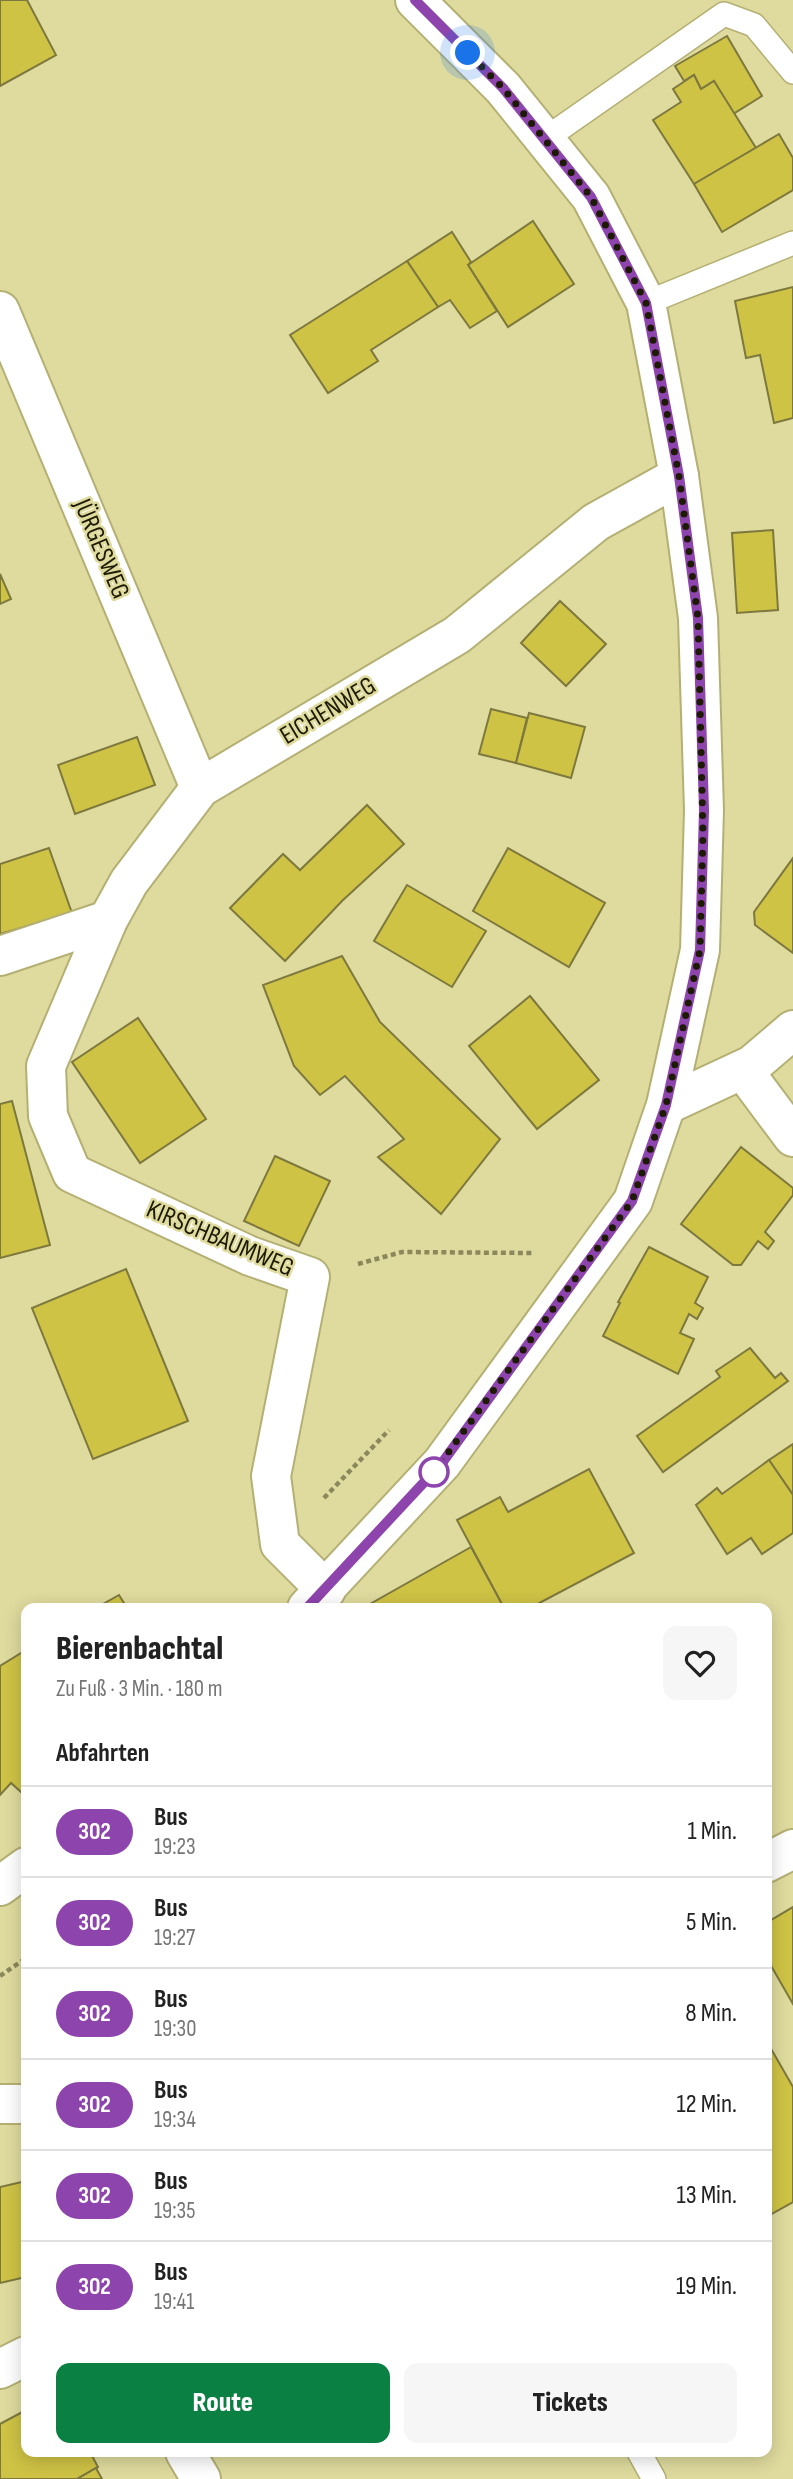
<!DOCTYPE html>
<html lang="de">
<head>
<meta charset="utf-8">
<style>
  :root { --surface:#fff; --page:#f6f6f6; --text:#222; --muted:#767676; --line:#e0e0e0; --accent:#0b8043 }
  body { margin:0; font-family:"Sofia Sans Condensed",sans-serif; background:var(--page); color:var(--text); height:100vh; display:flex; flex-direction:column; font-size:26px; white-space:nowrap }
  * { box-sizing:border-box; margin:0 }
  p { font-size:23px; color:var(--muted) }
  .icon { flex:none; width:38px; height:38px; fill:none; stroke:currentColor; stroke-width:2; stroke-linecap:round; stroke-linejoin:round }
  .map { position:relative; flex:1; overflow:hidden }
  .sheet { position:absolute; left:21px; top:1603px; width:751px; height:854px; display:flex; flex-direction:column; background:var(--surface); border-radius:14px; box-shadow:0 4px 18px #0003 }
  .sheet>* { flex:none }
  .badge { padding:0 14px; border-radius:23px; font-size:24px; line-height:46px }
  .you { position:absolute; width:35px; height:35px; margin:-18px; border:5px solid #fff; border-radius:50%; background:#1a73e8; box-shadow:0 0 0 10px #1a73e833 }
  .map>.badge { position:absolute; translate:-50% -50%; box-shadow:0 0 0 4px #fff }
  h2 { padding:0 35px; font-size:26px; line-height:63px }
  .round { display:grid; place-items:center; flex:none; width:74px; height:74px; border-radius:14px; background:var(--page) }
  .summary { display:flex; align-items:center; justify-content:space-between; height:119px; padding:0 35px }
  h1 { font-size:33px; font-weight:800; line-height:52px }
  .action { display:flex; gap:14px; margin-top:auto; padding:14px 35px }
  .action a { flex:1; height:80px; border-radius:14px; background:var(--accent); color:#fff; font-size:28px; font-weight:800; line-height:80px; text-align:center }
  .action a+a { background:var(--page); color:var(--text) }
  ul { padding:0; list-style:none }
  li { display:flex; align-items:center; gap:21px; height:91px; padding:0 35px; border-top:2px solid var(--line) }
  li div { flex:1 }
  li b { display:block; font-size:26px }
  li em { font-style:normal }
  li .badge { min-width:77px; font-weight:700; text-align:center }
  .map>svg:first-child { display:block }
</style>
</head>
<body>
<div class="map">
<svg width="793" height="2479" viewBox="0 0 793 2479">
  <rect width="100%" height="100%" fill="#dfdb9e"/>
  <g fill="#cfc345" stroke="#7d783e" stroke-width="2">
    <path d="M0,0H27L56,55L0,86Z"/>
    <path d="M727,36L762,96L733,114L714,81L701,89L694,75L684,81L675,66Z"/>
    <path d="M694,75L701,89L714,81L756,148L694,184L653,120L681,102L673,89Z"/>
    <path d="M779,134L793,158V190L722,232L694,184Z"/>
    <path d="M533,221L574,284L508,327L468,265Z"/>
    <path d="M452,232L471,262L468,265L497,311L470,328L450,300L438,307L407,261Z"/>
    <path d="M407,261L438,307L371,350L378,361L328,393L290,335Z"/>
    <path d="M793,287V418L774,423L760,355L746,358L735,301Z"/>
    <path d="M773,530L778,610L737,613L732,533Z"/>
    <path d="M0,574L11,599L0,604Z"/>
    <path d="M560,601L606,644L566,686L521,643Z"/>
    <path d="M491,709L527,718L516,763L479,754Z"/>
    <path d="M529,713L585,727L571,778L516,763Z"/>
    <path d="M137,737L155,785L75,814L58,765Z"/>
    <path d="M367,805L404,844L342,901L285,961L230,908L283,854L300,870Z"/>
    <path d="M49,848L72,913L0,934V864Z"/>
    <path d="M508,848L605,903L569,967L473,911Z"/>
    <path d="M793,858V953L755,925L754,912Z"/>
    <path d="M407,885L486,931L452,987L374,941Z"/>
    <path d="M342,956L380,1022L500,1139L441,1214L378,1157L404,1139L345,1076L320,1095L294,1066L263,985Z"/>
    <path d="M530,996L599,1080L537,1129L469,1046Z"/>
    <path d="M138,1018L206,1119L140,1163L72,1062Z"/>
    <path d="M12,1101L50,1245L0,1258V1104Z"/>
    <path d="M741,1147L793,1188V1195L765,1232L774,1241L768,1249L758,1241L741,1265H733L681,1224Z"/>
    <path d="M275,1156L330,1181L299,1246L244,1221Z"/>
    <path d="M649,1247L708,1277L695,1303L703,1308L697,1319L689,1314L680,1333L694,1339L678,1374L603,1336L620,1303L618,1302Z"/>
    <path d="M126,1269L188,1421L93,1459L32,1308Z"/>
    <path d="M750,1348L775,1378L781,1373L788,1381L663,1472L637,1436L720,1377L716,1371Z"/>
    <path d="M793,1444V1495L769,1460Z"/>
    <path d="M769,1460L793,1495V1533L762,1554L751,1538L727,1554L696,1505L717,1488L722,1494Z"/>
    <path d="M589,1469L634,1553L530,1608H504L457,1520L500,1497L508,1512Z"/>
    <path d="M471,1547L504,1608H363Z"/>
    <path d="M119,1595L127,1608H96Z"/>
    <path d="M26,1650V1786L21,1792L11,1783L0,1795V1666Z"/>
    <path d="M793,1907V2004L766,1957V1923Z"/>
    <path d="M766,2040L793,2087V2202L766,2217Z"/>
    <path d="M26,2181V2277L0,2283V2187Z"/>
    <path d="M26,2410V2452H90L98,2467L77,2479H0V2424Z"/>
    <path d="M96,2468L102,2479H77Z"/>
  </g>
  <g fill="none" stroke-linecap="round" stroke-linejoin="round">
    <g stroke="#b4b074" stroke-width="26">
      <g id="service">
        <path d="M545,139L724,14L754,25L793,72"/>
        <path d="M646,303L793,243"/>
        <path d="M639,2452L654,2479"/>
      </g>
    </g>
    <g stroke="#b4b074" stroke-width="42">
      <g id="minor">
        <path d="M0,311L200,788"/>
        <path d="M0,956L108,920"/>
        <path d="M743,1070L793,1137"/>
        <path d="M666,1105L752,1065L793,1030"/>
        <path d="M326,1590L280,1544L271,1476L310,1277L250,1256L72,1173L48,1116L46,1066L108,920L129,882L200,788L457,635L596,522L679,476"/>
        <path d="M766,1863L793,1849"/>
        <path d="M0,2104H26"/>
        <path d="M0,2369L26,2356"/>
        <path d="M185,2452L201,2479"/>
      </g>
    </g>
    <g stroke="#b4b074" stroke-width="42">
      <g id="secondary">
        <path d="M307,1608L442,1463L633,1201L666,1105L700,950L704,810L698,618L679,476L646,303L591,197L503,88L415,0"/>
        <path d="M0,1886L26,1867"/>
      </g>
    </g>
    <g stroke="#8b885b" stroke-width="4.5" stroke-dasharray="5 3.5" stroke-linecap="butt">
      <path d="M358,1264L402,1252L533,1253"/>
      <path d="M324,1498L389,1430"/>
      <path d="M0,1976L26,1958"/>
    </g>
    <use href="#service" stroke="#fff" stroke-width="23"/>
    <use href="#minor" stroke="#fff" stroke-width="38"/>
    <use href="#secondary" stroke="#fff" stroke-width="38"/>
  </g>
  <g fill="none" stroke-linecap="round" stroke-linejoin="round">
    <g stroke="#fff" stroke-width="16">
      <path id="line" d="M307,1608L442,1463L632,1201L666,1105L700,950L704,810L698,618L679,476L646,303L591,197L503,88L415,0"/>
    </g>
    <use href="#line" stroke="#8e44ad" stroke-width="10"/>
    <path stroke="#1c1a03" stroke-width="7" stroke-dasharray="0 12.6" d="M434,1472L632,1201L666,1105L700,950L703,833L698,618L679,476L646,303L591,197L503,88L468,53"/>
  </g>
  <circle fill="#fff" stroke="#8e44ad" stroke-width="3.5" cx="434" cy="1472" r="14"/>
  <g text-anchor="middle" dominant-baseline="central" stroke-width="5" stroke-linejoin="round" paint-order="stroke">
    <g font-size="26" fill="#1c1a03" stroke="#dfdb9e">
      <text transform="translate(101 549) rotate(67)">JÜRGESWEG</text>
      <text transform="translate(328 711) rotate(-31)">EICHENWEG</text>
      <text transform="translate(220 1239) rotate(23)">KIRSCHBAUMWEG</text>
    </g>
  </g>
</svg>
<div class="you" style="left:468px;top:53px"></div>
<section class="sheet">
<div class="summary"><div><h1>Bierenbachtal</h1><p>Zu Fuß · 3 Min. · 180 m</p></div><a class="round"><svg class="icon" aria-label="heart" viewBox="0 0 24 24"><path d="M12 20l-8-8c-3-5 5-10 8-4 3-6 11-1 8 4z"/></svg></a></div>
<h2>Abfahrten</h2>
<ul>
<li><span class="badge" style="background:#8e44ad;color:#fff">302</span><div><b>Bus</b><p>19:23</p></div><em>1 Min.</em></li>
<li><span class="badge" style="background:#8e44ad;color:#fff">302</span><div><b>Bus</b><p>19:27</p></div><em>5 Min.</em></li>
<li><span class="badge" style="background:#8e44ad;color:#fff">302</span><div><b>Bus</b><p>19:30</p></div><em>8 Min.</em></li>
<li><span class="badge" style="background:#8e44ad;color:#fff">302</span><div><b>Bus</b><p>19:34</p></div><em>12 Min.</em></li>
<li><span class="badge" style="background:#8e44ad;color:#fff">302</span><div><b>Bus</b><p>19:35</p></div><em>13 Min.</em></li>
<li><span class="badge" style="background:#8e44ad;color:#fff">302</span><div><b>Bus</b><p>19:41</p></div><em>19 Min.</em></li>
</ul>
<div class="action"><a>Route</a><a>Tickets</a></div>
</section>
</div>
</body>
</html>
